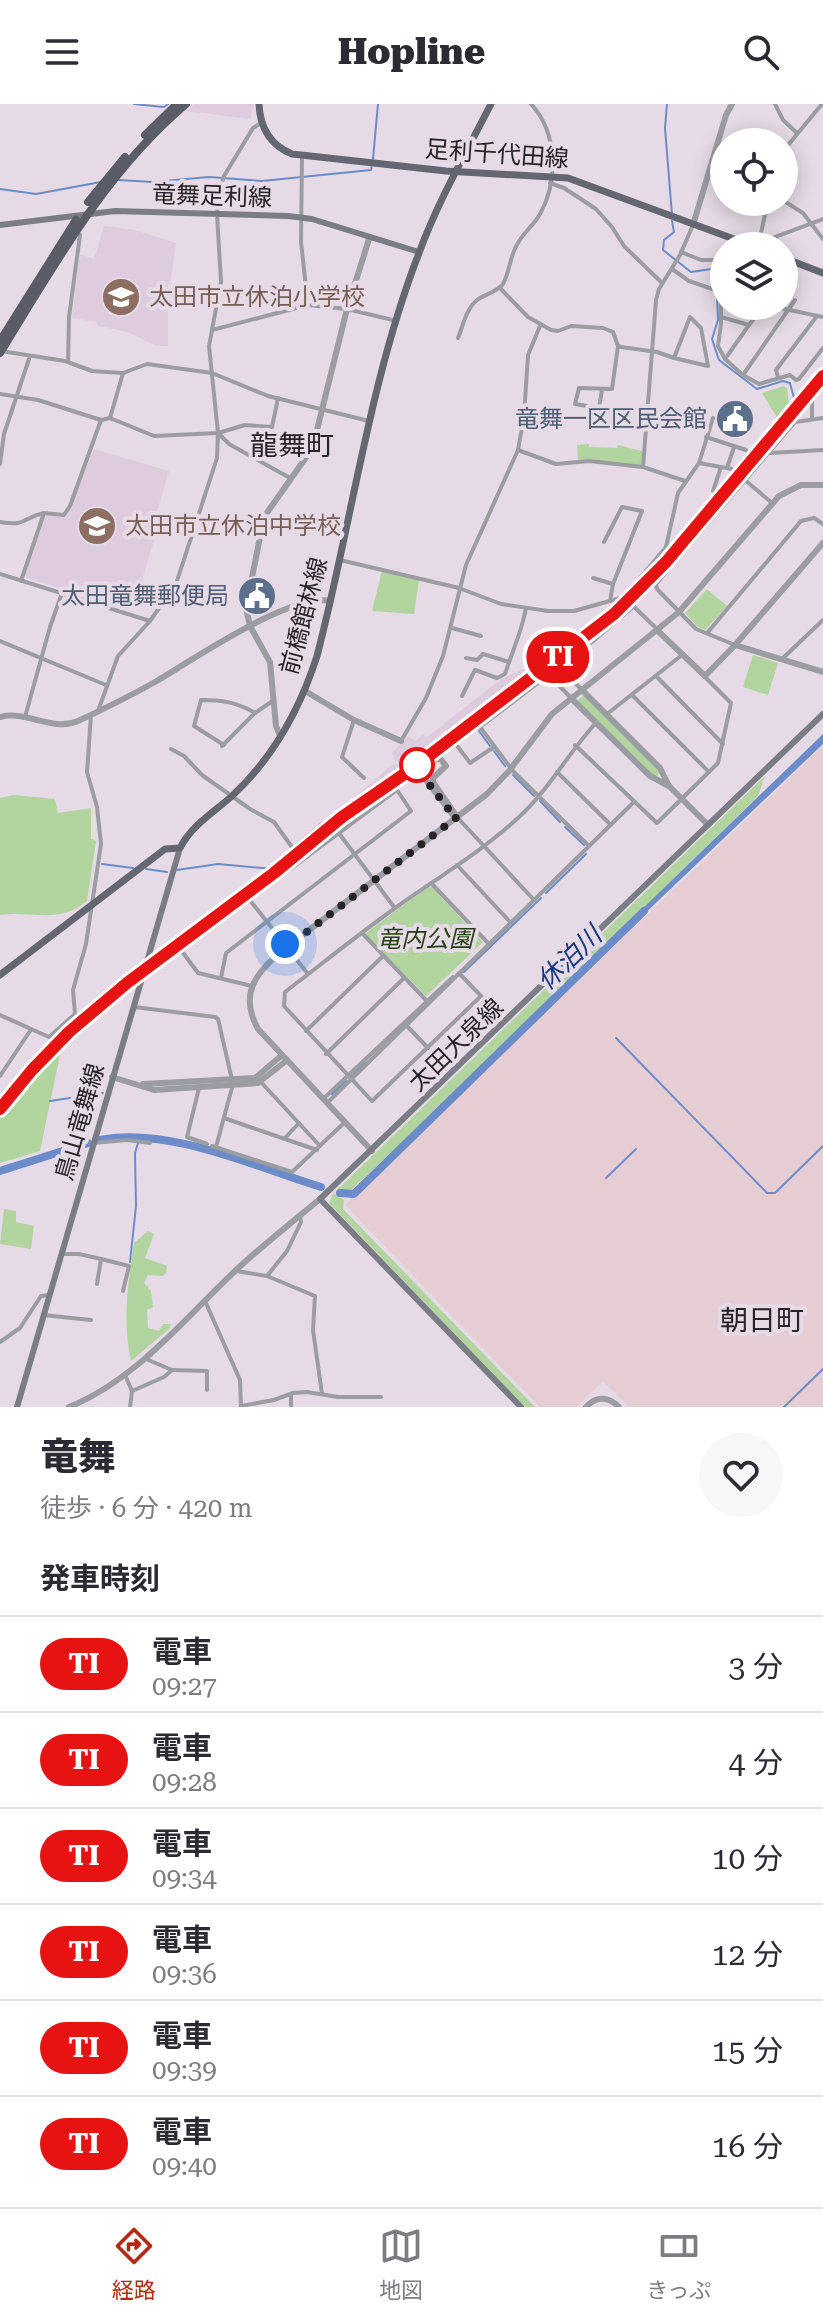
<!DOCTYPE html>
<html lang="ja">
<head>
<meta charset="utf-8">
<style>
  :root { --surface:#fff; --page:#f7f7f7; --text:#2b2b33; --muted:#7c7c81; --line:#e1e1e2; --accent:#b52912 }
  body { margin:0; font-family:"Roboto Serif","Noto Sans JP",serif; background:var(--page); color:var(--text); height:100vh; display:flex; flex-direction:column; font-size:30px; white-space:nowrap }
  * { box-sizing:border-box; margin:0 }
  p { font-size:26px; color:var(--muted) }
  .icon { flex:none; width:44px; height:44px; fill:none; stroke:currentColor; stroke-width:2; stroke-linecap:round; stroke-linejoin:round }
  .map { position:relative; height:1303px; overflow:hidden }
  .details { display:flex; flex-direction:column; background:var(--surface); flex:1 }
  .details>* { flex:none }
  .badge { padding:0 16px; border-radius:26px; font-size:28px; line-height:52px }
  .fabs { position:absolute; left:710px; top:24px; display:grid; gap:16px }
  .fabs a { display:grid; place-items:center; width:88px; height:88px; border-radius:50%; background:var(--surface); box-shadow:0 4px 20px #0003; font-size:40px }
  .you { position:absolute; width:40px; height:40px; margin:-20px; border:6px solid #fff; border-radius:50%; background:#1a73e8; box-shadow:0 0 0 12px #1a73e833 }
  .map>.badge { position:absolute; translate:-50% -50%; box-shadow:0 0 0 4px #fff }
  h2 { padding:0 40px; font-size:30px; line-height:72px }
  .round { display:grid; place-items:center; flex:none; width:84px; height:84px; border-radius:42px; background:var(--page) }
  .headline { display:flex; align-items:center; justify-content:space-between; height:136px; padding:0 40px }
  h1 { font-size:38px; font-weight:800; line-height:60px }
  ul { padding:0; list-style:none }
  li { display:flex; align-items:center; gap:24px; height:96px; padding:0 40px; border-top:2px solid var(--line) }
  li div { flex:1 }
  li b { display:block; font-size:30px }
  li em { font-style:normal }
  li .badge { min-width:88px; font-weight:700; text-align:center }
  header { display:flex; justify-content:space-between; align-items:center; height:104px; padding:0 40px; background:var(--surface); font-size:36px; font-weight:800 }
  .dock { display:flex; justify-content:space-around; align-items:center; height:112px; border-top:2px solid var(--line); background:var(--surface); font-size:22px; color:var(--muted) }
  .dock a { display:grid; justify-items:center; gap:4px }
  .dock .selected { color:var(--accent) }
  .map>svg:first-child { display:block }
</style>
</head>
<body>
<header><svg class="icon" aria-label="menu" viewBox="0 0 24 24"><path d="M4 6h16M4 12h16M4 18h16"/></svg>Hopline<svg class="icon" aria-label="search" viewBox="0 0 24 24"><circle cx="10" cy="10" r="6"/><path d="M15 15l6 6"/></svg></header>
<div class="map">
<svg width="823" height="1303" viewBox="0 0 823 1303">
  <rect width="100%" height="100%" fill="#e5dae5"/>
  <g fill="#deccde">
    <path d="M196,0H254L250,15L187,7Z"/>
    <path d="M104,122L135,126L176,139L170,180L168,181V242H157L127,228L99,222L96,218L72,214L80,150L94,155Z"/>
    <path d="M823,262V279L799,309L796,294Z"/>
    <path d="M791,298L795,312L742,371L736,366Z"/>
    <path d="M94,345L169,367L150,431L155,433L133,506L27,474L25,471L45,411L66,413Z"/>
    <path d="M733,368L740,376L639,492L636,499L629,492L630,488Z"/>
    <path d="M624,495L630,504L415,666L394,656L392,649L408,632L415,637L423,631L426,634L501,575L540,558L561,539L598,516L618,496Z"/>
    <path d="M394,659L412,668L300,753L295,745Z"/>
    <path d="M294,748L297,755L145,869L151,855Z"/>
    <path d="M140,866L136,878L85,915L67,933L72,917Z"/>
    <path d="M66,922L64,936L34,967L0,1012V993Z"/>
  </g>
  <path fill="#e6cdd3" d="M823,642V1303H629L603,1277L577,1303H540L345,1101Z"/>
  <g fill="#b2d49f">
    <path d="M784,282L787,284L789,301L778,315L762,289Z"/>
    <path d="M589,340V343L617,344L618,341L642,347V361L578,356L577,341Z"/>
    <path d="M382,467L419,476L414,510L372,507Z"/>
    <path d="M707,485L727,502L705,526L698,523L685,509Z"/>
    <path d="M753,551L778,559L768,591L743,583Z"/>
    <path d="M584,591L658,663L660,668L656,673L650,670L577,597Z"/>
    <path d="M765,672L758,692L463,981L350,1087L338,1086L334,1090L344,1096L343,1105L535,1303H525L329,1099L333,1090Z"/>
    <path d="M14,691L55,695L58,709L91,704V735L96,737L87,797C57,821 35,806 0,811V694Z"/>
    <path d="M428,783H432L483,838L426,892L366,831V829Z"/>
    <path d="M62,941L40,1047L0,1059V1011L23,981Z"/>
    <path d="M4,1105L16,1107V1118L34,1122L31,1145L0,1140Z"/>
    <path d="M148,1127L154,1130L145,1154L167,1162L166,1169L162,1172L148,1171L144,1179L151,1187L153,1203L147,1206L148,1224L159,1227L163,1220H171L169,1225L131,1257C122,1216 128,1180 134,1139Z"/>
  </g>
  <path fill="#6c8cc9" d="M823,630V640L639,815L636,811Z"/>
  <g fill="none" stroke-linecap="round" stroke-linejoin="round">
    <g stroke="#6c8cc9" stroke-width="2">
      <path d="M134,0L164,3L168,0"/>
      <path d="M667,0L665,24L672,111"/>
      <path d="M373,55L378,0"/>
      <path d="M119,76L152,78L209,73L262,77L371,66L372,61"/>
      <path d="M0,85L36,90L101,78"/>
      <path d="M672,117L674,128L664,136L663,146L691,168L718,164L724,171"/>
      <path d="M724,181L717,192L718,216L712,235L719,256L757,285L783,277L790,279L798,309L778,335"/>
      <path d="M746,372L761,355"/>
      <path d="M639,494L741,377"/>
      <path d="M478,620L629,503"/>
      <path d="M479,627L490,642"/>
      <path d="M494,647L505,662"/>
      <path d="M513,671L534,692"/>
      <path d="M540,697L560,718"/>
      <path d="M565,723L584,741"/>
      <path d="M102,760L133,764"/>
      <path d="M146,765L167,768"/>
      <path d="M177,766L218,760L274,765"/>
      <path d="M279,768L411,670"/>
      <path d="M546,789L586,750"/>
      <path d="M464,868L541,794"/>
      <path d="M616,934L767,1089H775L823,1042"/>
      <path d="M352,972L365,959"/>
      <path d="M332,990L346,977"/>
      <path d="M50,997L103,989"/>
      <path d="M606,1074L636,1045"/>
      <path d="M130,1158L136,1102L135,1049L138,1039"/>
      <path d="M784,1303L823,1265"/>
    </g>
    <g stroke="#6c8cc9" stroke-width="8">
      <path d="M100,1036C167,1022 256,1063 321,1083"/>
      <path d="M0,1067L88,1039"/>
      <path d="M340,1089L354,1090L644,807"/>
    </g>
    <g stroke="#9b9da3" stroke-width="4">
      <path d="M775,0L783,16L797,29"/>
      <path d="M784,46L822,0"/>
      <path d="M302,52L301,138L308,201"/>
      <path d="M550,79L564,84L596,105L612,123L624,142L662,179"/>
      <path d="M784,97L803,109L823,135"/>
      <path d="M759,139L823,115"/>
      <path d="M758,142L768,98"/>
      <path d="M681,148L701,156H719L724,162"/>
      <path d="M672,165L689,177L724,189"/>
      <path d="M500,184L528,213L551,226L558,227L571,222L603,224L613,228L618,242L621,243L657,248L674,254L690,213L701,224L708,262L674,254"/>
      <path d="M721,188V220L718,242L725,255"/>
      <path d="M771,202L823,213"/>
      <path d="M721,213L749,221L764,202"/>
      <path d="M749,221L725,255L743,271L759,280L790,271L796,276L799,275L823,244"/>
      <path d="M212,226L308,201L347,205L397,217"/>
      <path d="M458,234C463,222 466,205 477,196C485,190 497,188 503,180C510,167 510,151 518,139C524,128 534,121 540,110C559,76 557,28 531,0"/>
      <path d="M1,247L65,257L92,267L123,269L147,260L212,269L268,292L369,317"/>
      <path d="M68,258L69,213L80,131L76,127"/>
      <path d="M743,271L795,196"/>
      <path d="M778,273L776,266L817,212"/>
      <path d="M602,286L599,304L575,300L579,284L612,285L618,242"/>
      <path d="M0,290L38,296L101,316L110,314L123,269"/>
      <path d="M524,312L569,316"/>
      <path d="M110,314L154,332L218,329L245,321L272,323L278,294"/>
      <path d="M812,315V296L823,281"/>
      <path d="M218,329L229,340L290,374"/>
      <path d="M706,333L746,346"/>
      <path d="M518,346L556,360L589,357L643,363L685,377"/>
      <path d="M770,349L823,346"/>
      <path d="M699,359L732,365L772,399"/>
      <path d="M0,360L4,330L29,255"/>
      <path d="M643,363L656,196L659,185L680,151L693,121"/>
      <path d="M727,364L734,343"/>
      <path d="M713,387L721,363"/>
      <path d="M0,418C27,423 23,413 44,409"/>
      <path d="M604,438L622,403L642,407L613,480L610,497"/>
      <path d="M340,456L459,484L501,500L548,507H574L624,493L666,443L678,389L699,359L713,314"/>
      <path d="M0,470L150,517"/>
      <path d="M593,474L613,480"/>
      <path d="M21,477L44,409L64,411L70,402L101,316"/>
      <path d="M624,493L657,525"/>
      <path d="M452,524L481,532"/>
      <path d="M708,528L801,417L814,414L823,420"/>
      <path d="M0,537L106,581"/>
      <path d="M735,541L696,525L657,485L656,480L795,318L823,314"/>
      <path d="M466,554L477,556L483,550L509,558"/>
      <path d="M782,555L823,516"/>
      <path d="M559,563L582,586"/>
      <path d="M549,571L571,594"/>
      <path d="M656,572L723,640"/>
      <path d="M632,591L709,668"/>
      <path d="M462,592L475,566L497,574L505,570C512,548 522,527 526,504"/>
      <path d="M98,607L118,552L150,517L176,480L217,354L218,329L209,242L221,178L217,110L219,88L224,72L253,24L261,19"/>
      <path d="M607,610L682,551"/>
      <path d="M25,613L50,523L62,489"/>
      <path d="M354,616L342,653L364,674"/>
      <path d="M480,623L513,667L589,742"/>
      <path d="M401,637L426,594L443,552L466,461L518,346L524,312L528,251L540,222"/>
      <path d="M224,641L194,622L201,596C221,596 237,598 255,609"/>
      <path d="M575,641L657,719L718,659L731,599L705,573"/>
      <path d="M222,642L255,609L274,596"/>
      <path d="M494,643L470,659L455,639L469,627L480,623L592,538L634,502"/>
      <path d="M171,645L184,652L202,671L250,705L274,718L294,746"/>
      <path d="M557,668L611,721"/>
      <path d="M457,713L534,796"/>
      <path d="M338,728L394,803"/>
      <path d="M293,744L323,719"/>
      <path d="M457,761L510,818"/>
      <path d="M431,779L488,839"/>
      <path d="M249,795L308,870"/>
      <path d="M362,829L425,895"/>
      <path d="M459,869L504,916"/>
      <path d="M221,874L226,849L411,707L397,686L181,846L198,869L252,882"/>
      <path d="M481,892L372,997L284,902L285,888C323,859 360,829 398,802C439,773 482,747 518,714C549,686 568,649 596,619"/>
      <path d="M134,903L215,913L218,915L233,980L216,1043"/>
      <path d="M0,911L49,933L75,910L73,886L86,840L101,740L97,703L87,668L91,611"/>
      <path d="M405,920L428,944"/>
      <path d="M306,927L383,852"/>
      <path d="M326,950L404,874"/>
      <path d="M0,972L30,927"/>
      <path d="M259,976L320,1042"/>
      <path d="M199,984L187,1033L207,1040"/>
      <path d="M323,995L453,873"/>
      <path d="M327,999L633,699"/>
      <path d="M224,1014L317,1046"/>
      <path d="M285,1034L299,1019"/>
      <path d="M93,1039L127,1036L150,1039"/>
      <path d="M212,1042L292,1068L344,1019"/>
      <path d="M61,1150H79L101,1155L97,1180"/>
      <path d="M101,1155L129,1162L123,1187"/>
      <path d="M236,1167L267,1172L315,1192L313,1226L322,1290"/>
      <path d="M267,1172L287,1147L301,1118L300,1112"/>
      <path d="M205,1197L240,1276L241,1303"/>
      <path d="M43,1211L91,1216"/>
      <path d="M0,1238L20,1224L41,1192L49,1191"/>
      <path d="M172,1266L207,1267V1286"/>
      <path d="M125,1271L132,1287L130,1303"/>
      <path d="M132,1287L164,1273L172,1266L146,1255"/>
      <path d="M291,1290V1303"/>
      <path d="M241,1302L274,1296L293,1289L307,1288L338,1293H381"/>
    </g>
    <g stroke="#9b9da3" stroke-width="6">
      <path d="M693,121L726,11L732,0"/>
      <path d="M658,527L705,572L735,541L823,439"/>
      <path d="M735,541L823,568"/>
      <path d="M582,586L660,664L669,682"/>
      <path d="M305,587L354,616L401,637"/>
      <path d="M571,594L650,672L669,682L708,721"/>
      <path d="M0,613C26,606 52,628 78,617C104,605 130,592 155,578C193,556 289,489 331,497"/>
      <path d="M280,632L276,622L270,558L250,522L246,504L264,413L307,352L315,334L347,205L369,135"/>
      <path d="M439,653L446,662L433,674V678L457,713L453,711L422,671L423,666Z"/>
      <path d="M112,973L154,986L258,979L286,957"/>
      <path d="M143,980L255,974L281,952"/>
      <path d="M372,1047L258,925C237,887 259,866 287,843L487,690L509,667L552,610L679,508L779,392L801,381H823"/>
      <path d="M69,1303C136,1276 184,1215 235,1167C262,1142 291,1119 320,1095"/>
      <path d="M586,1303C596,1292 608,1292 619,1303"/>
    </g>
    <g stroke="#7b7d86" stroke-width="6">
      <path d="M0,121L115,107L288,112L312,115L419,148"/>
      <path d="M17,1303L180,744"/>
      <path d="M521,1303L320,1095L823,610"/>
    </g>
    <g stroke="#646671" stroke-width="7">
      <path d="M259,0C260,23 270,41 292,50L446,67L568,74L753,142"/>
      <path d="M784,154L823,169"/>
      <path d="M0,871L165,745L180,744C192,721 213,709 232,692C273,654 300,605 317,552C352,418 369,278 419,149C438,97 466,49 491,0"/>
    </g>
    <g stroke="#5a5c68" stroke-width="8">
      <path d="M145,31L177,0"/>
      <path d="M88,98L125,53"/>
      <path d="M0,237L76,116"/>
      <path d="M0,249C55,160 105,69 186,0"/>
    </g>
    <g stroke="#4a454a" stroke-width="5">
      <path id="rail" d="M0,1005L42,954L69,928L127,879L274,769L342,713L413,664L614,510L666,458L823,272"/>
    </g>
    <use href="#rail" stroke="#e5dae5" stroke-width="2" stroke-dasharray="6" stroke-linecap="butt"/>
  </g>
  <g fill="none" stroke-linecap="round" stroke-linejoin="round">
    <g stroke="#fff" stroke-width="18">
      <path id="line" d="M0,1005L32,966L69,928L127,879L274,769L342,713L413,664L614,510L666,458L823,272"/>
    </g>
    <use href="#line" stroke="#e71212" stroke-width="12"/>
    <path stroke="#262226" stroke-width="8" stroke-dasharray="0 14.4" d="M285,840L287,843L457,713L453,711L422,671L423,666L417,661"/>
  </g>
  <defs>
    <g id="school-disc" transform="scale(2)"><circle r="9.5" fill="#8d6e63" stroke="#e5dae5"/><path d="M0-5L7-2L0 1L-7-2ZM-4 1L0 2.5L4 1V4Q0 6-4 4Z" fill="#fff"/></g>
    <g id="civic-disc" transform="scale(2)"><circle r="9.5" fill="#5c6f8a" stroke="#e5dae5"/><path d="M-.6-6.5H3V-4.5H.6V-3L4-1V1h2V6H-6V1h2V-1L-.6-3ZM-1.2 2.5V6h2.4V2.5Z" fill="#fff"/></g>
  </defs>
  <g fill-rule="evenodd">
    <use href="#school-disc" x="121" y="193"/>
    <use href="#civic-disc" x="735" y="315"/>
    <use href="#school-disc" x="97" y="422"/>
    <use href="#civic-disc" x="257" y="492"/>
  </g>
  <circle fill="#fff" stroke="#e71212" stroke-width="4" cx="417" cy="661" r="16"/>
  <g text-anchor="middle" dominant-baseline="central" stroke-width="8" stroke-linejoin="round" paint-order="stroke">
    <g font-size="24" fill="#262226" stroke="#e5dae5">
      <text transform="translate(497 50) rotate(4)">足利千代田線</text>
      <text transform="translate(212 92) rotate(2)">竜舞足利線</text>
      <text transform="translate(304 512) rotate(-75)">前橋館林線</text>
      <text transform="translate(456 941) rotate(-44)">太田大泉線</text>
      <text transform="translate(80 1018) rotate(-74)">鳥山竜舞線</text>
    </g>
    <g font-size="24" fill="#785e54" stroke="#e5dae5" text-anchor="start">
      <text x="149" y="193">太田市立休泊小学校</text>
      <text x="125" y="422">太田市立休泊中学校</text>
    </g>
    <g font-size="24" fill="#4e5e75" stroke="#e5dae5" text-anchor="end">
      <text x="707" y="315">竜舞一区区民会館</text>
      <text x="229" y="492">太田竜舞郵便局</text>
    </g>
    <g font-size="24" font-style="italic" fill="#253f12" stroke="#e5dae5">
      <text x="425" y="835">竜内公園</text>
    </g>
    <g font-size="26" font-style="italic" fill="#163982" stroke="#e5dae5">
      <text transform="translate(569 854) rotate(-44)">休泊川</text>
    </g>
    <g font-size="28" fill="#262226" stroke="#e5dae5">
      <text x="292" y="341">龍舞町</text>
      <text x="762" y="1216">朝日町</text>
    </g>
  </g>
</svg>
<div class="fabs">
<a><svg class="icon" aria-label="locate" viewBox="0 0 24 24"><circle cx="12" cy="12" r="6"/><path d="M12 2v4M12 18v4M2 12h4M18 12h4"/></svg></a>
<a><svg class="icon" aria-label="layers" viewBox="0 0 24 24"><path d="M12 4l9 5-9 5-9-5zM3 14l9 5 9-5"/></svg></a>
</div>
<div class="you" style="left:285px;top:840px"></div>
<b class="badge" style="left:558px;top:553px;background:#e71212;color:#fff">TI</b>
</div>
<section class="details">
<div class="headline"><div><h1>竜舞</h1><p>徒歩 · 6 分 · 420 m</p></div><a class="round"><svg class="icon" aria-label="heart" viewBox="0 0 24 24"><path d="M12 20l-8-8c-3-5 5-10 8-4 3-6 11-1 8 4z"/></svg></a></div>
<h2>発車時刻</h2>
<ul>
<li><span class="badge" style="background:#e71212;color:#fff">TI</span><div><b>電車</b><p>09:27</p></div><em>3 分</em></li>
<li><span class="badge" style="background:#e71212;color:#fff">TI</span><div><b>電車</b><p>09:28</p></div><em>4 分</em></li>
<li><span class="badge" style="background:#e71212;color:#fff">TI</span><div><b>電車</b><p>09:34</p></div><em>10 分</em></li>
<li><span class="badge" style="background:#e71212;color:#fff">TI</span><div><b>電車</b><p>09:36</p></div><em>12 分</em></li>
<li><span class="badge" style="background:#e71212;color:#fff">TI</span><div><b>電車</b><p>09:39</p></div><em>15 分</em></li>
<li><span class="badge" style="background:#e71212;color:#fff">TI</span><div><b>電車</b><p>09:40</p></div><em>16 分</em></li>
</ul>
</section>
<nav class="dock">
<a class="selected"><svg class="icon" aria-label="directions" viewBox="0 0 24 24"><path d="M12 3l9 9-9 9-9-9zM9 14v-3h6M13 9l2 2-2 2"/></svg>経路</a>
<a><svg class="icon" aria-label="map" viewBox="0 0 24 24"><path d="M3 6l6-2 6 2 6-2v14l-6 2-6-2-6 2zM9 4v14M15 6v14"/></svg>地図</a>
<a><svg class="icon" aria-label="tickets" viewBox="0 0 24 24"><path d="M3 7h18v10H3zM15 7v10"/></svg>きっぷ</a>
</nav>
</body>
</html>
